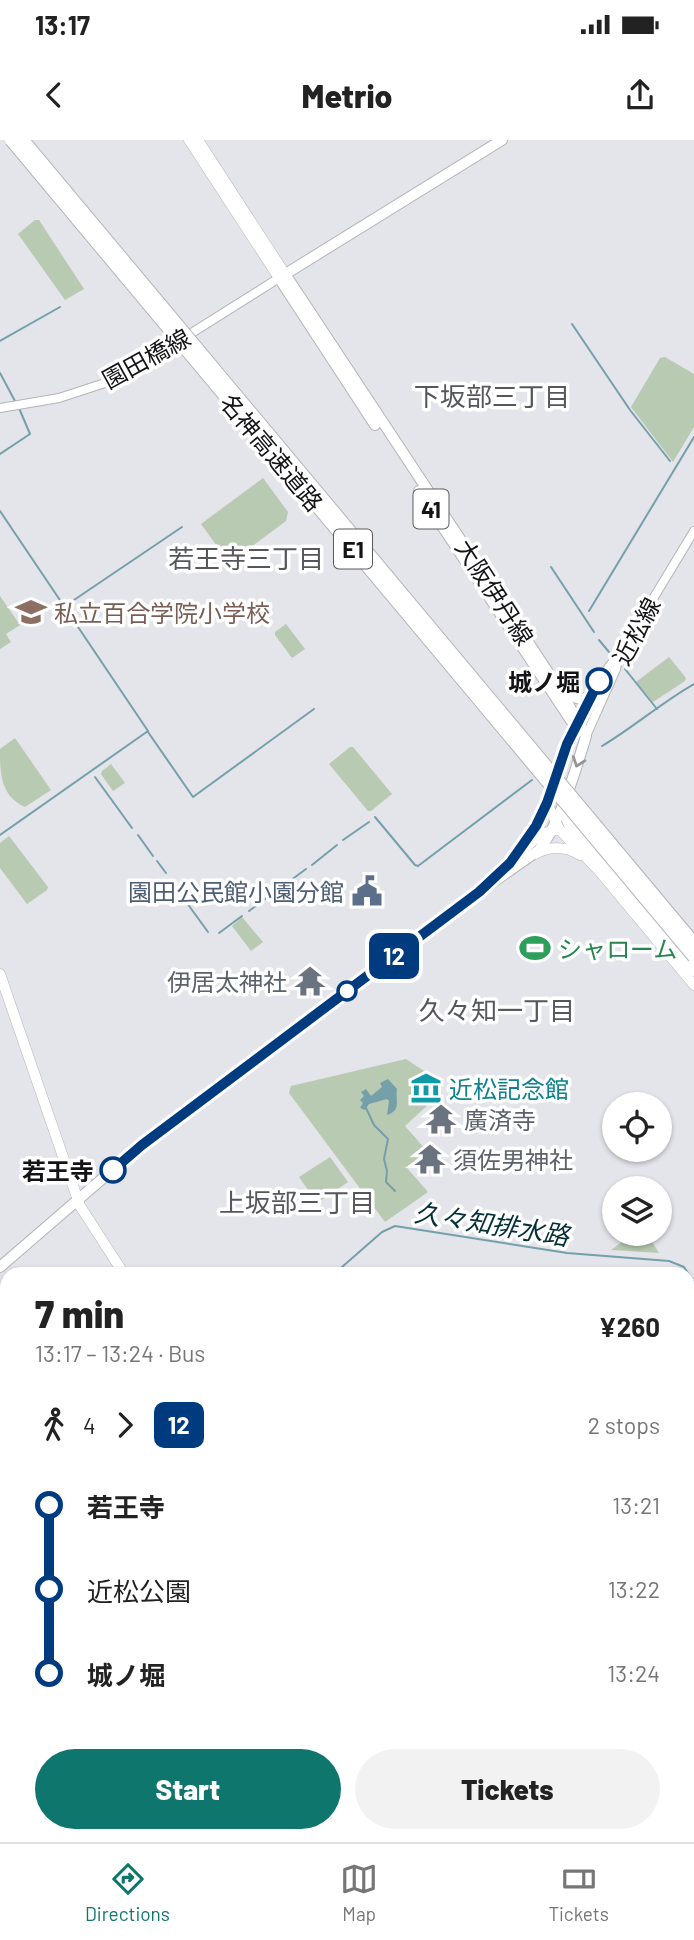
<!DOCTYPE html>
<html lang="en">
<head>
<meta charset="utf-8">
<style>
  :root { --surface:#fff; --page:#f2f2f2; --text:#222; --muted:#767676; --line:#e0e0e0; --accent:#0f766e }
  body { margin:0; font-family:Barlow,"Noto Sans JP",sans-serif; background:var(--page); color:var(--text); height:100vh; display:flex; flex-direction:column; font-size:26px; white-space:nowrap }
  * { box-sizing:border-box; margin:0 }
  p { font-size:23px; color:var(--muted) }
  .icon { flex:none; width:38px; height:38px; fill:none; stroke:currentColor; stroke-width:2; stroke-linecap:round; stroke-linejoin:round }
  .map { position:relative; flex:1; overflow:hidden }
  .drawer { position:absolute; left:0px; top:1127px; width:695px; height:576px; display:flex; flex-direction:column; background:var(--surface); border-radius:21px 21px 0 0; box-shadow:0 2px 5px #0004 }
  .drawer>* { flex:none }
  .badge { padding:0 14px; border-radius:10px; font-size:24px; line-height:46px }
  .fabs { position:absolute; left:602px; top:952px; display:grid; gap:14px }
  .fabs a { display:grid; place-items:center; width:70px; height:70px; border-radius:50%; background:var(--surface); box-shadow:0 2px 5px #0004; font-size:35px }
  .map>.badge { position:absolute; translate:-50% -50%; box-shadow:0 0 0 4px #fff }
  .legs { display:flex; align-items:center; gap:10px; height:77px; padding:0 35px; font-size:23px }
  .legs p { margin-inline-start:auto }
  .headline { display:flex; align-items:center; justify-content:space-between; height:119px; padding:0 35px }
  h1 { font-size:38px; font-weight:800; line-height:52px }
  .button { display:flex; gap:14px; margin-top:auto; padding:14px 35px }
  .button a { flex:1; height:80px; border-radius:42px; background:var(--accent); color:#fff; font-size:28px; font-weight:800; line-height:80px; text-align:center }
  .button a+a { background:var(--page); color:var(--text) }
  ul { padding:0 35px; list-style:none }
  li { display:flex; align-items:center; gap:24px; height:84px; font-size:26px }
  li i { display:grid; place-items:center; width:10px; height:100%; margin:0 9px; background:currentColor }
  li i::after { content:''; width:18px; height:18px; margin:-9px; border:5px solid; border-radius:50%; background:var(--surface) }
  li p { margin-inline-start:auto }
  li:first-child i { background:linear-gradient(#0000 50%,currentColor 0) }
  li:last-child i { background:linear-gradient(currentColor 50%,#0000 0) }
  .status { display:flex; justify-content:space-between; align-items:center; height:49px; padding:0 35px; background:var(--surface); direction:ltr }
  .status svg { height:19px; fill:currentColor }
  header { display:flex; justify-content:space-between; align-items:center; height:91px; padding:0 35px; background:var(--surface); font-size:32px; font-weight:800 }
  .tab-bar { display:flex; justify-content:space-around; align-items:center; height:98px; border-top:2px solid var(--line); background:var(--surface); font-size:19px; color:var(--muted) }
  .tab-bar a { display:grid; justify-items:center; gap:4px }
  .tab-bar .on { color:var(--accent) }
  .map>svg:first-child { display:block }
</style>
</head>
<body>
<div class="status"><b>13:17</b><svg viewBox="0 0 49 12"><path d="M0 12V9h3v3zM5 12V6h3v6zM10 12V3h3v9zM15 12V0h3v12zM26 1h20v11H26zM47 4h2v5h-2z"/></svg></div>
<header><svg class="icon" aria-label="back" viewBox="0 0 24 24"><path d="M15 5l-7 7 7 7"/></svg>Metrio<svg class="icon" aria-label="share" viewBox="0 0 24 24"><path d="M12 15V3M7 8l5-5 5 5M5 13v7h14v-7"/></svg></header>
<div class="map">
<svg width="694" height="1702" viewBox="0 0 694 1702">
  <rect width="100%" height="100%" fill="#e4e4eb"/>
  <g fill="#b8cab1">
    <path d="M35,80H39L84,149L65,160L18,94Z"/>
    <path d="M665,217L694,234V287L673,322L631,267L660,218Z"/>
    <path d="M263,338L288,372L286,381L236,418L231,413L225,417L201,384Z"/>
    <path d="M0,456L20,485L6,494L11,502L0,509Z"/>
    <path d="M286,484L305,509L292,518L275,495V492Z"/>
    <path d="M669,517L686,538L685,541L653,562L636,542Z"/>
    <path d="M15,598L51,650L25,667C0,656 0,632 0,609Z"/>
    <path d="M350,607H353L392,654L371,671H368L329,624Z"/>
    <path d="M111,624L125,643L113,651L101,634L102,631Z"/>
    <path d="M9,696L48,747L47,750L27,764L0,728V703Z"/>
    <path d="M242,777L263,802L251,811L232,786Z"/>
    <path d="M406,919L424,931L412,942L430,963L405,986L426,1010L407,1028L428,1052L385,1082L289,953L291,946Z"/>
    <path d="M330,1017L348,1042L317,1063L299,1037Z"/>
    <path d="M629,1094H647L659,1113L611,1110L626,1099Z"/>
    <path d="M688,1593L694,1600V1656L688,1660Z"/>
  </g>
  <path fill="#75a0aa" d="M388,939L397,949C395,961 402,970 387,975L389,961L387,959L369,964L365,970L360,968L363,963L360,960L364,956L361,952L366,949L371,956L382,947L380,943Z"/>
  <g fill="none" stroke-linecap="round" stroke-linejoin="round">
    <g stroke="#75a0aa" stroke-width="2">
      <path d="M572,184L630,270L670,321"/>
      <path d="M0,201L60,167"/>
      <path d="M0,233L16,263"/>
      <path d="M0,314L30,294L19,268"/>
      <path d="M0,371L148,591L0,695"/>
      <path d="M551,427L594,492"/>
      <path d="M71,462L182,387"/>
      <path d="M589,471L694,297"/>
      <path d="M599,500L609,512"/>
      <path d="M625,529L657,569"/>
      <path d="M148,592L193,657L314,569"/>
      <path d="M602,606C634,587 662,562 694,544"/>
      <path d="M95,637L132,688"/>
      <path d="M375,677L415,725L418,726L532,640"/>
      <path d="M138,695L153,716"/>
      <path d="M343,700L369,682"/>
      <path d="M157,721L166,733"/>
      <path d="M312,725L337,705"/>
      <path d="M171,741L208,792"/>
      <path d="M279,749L306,729"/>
      <path d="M249,771L273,753"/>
      <path d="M219,793L242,776"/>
      <path d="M366,968L374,985L388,999L384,1019L387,1031L386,1042L395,1051"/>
      <path d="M334,1134L382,1092L395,1086L567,1113L669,1121L684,1127L694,1143"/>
      <path d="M0,1447L7,1442"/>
      <path d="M0,1451L7,1445"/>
    </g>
    <g stroke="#75a0aa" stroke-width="10">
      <path d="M688,1357L694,1351"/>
      <path d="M688,1621L694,1615"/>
      <path d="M601,1696L605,1702"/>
      <path d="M433,1702L442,1696"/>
    </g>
    <g stroke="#b3b4ba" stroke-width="10">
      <g id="tertiary">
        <path d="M0,268L59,258L108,242L136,228L279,138"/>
        <path d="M563,555L580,560L592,553"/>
        <path d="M578,585C590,561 599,535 619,515"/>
        <path d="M586,596L616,529L619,515L694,391"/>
      </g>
    </g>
    <g stroke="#b3b4ba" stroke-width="11">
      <g id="secondary">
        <path d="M189,0L279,138"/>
        <path d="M198,0L285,134"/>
        <path d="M547,663L559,689L600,732L694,845"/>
        <path d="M566,666L564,674L570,687L694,831"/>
        <path d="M525,708L541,694L556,690"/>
        <path d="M535,714C550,706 566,706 580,715"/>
        <path d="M0,834L80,1066L124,1134"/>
        <path d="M688,1581L694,1590"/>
        <path d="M393,1696L397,1702"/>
      </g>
    </g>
    <g stroke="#b3b4ba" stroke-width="12">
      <g id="primary">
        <path d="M375,285L279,138L502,0"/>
        <path d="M419,351L578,591"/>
        <path d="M502,731C543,693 551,637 575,589"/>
        <path d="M0,1127L139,1007L479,752L539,710C560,684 576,629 586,596L563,555L285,134"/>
        <path d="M688,1675L694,1671"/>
        <path d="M661,1702L670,1696"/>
      </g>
    </g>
    <use href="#tertiary" stroke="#fff" stroke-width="8"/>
    <use href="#secondary" stroke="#fff" stroke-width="10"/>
    <use href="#primary" stroke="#fff" stroke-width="10"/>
    <g stroke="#808085" stroke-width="4.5">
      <g id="rail">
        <path d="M688,1319L694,1314"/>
        <path d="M688,1347L694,1341"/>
        <path d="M0,1441L7,1451"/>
        <path d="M182,1696L186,1702"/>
        <path d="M304,1702L311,1696"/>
      </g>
    </g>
    <use href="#rail" stroke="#fff" stroke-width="2" stroke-dasharray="5" stroke-linecap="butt"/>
    <g stroke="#b3b4ba" stroke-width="14" stroke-linecap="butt">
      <g id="motorway-bridge">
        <path d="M11,0L694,817"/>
        <path d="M23,0L694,803"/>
      </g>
    </g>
    <use href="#motorway-bridge" stroke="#fff" stroke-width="12"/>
  </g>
  <defs><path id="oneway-chevron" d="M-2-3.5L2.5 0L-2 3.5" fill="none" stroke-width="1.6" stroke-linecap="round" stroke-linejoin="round" transform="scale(1.75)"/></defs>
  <use stroke="#959597" href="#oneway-chevron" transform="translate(578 622) rotate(109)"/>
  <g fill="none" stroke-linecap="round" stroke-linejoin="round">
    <g stroke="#fff" stroke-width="16">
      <path id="line-1" d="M113,1030L142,1005L479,752L510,723L536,686L547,663L567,604L599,541"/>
    </g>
    <use href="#line-1" stroke="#003b80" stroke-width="10"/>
  </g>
  <defs>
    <g id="school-bare" transform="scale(2.415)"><path d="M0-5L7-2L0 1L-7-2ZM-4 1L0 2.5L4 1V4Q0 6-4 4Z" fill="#8d6e63" stroke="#fff" stroke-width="2.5" paint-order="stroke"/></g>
    <g id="civic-bare" transform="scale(2.415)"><path d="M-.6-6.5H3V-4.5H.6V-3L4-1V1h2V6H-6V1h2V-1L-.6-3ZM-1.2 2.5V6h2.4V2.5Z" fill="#5c6f8a" stroke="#fff" stroke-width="2.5" paint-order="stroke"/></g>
    <g id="stadium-bare" transform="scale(2.415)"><path d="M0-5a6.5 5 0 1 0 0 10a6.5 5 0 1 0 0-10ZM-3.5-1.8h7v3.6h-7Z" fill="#2e9e5b" stroke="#fff" stroke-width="2.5" paint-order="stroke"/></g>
    <g id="temple-bare" transform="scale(2.415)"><path d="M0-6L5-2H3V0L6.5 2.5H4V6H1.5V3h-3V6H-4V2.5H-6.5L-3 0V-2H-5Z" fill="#6b7280" stroke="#fff" stroke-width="2.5" paint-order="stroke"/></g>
    <g id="museum-bare" transform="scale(2.415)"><path d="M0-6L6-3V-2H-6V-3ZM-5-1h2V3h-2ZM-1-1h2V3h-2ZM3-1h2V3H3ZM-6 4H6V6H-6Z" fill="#0f9aa8" stroke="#fff" stroke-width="2.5" paint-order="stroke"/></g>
  </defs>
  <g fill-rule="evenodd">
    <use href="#school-bare" x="31" y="472"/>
    <use href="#civic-bare" x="367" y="751"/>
    <use href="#stadium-bare" x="535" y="808"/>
    <use href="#temple-bare" x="310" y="841"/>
    <use href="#museum-bare" x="426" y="948"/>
    <use href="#temple-bare" x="441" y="979"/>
    <use href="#temple-bare" x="430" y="1019"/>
  </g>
  <g fill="#fff" stroke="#003b80" stroke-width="3.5">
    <circle cx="599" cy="541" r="12"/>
    <circle cx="347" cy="851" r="9"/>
    <circle cx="113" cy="1030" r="12"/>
  </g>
  <g text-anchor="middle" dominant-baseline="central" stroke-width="7" stroke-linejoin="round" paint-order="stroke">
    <g fill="#fff" stroke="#5a5a5d" stroke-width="2">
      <rect x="413.5" y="349.5" width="35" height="39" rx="5"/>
      <rect x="334" y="389.5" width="38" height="39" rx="5"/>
    </g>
    <g font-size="23" font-weight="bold" fill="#141417">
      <text x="431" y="369">41</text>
      <text x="353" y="409">E1</text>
    </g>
    <g font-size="24" fill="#141417" stroke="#fff">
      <text transform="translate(146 218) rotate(-29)">園田橋線</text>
      <text transform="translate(272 312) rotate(50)">名神高速道路</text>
      <text transform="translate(495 452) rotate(57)">大阪伊丹線</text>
      <text transform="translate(636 491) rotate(-62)">近松線</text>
    </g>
    <g font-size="24" fill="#785e54" stroke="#fff" text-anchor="start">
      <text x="54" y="472">私立百合学院小学校</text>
    </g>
    <g font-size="24" font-weight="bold" fill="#141417" stroke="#fff" text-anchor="end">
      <text x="580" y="541">城ノ堀</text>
      <text x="94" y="1030">若王寺</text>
    </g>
    <g font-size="24" fill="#4e5e75" stroke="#fff" text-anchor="end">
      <text x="344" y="751">園田公民館小園分館</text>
    </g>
    <g font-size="24" fill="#27864d" stroke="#fff" text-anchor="start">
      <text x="558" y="808">シャローム</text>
    </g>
    <g font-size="24" fill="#5b616d" stroke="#fff" text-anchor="start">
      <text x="287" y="841" text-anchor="end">伊居太神社</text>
      <text x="464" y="979">廣済寺</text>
      <text x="453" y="1019">須佐男神社</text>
    </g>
    <g font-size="24" fill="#0d838f" stroke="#fff" text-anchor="start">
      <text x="449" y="948">近松記念館</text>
    </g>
    <g font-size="26" fill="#56575c" stroke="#fff">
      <text x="492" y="255">下坂部三丁目</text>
      <text x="246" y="417">若王寺三丁目</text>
      <text x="497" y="869">久々知一丁目</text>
      <text x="297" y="1061">上坂部三丁目</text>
    </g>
    <g font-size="26" font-style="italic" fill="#042f38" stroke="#fff">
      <text transform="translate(492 1083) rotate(9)">久々知排水路</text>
    </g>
  </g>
</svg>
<div class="fabs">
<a><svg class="icon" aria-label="locate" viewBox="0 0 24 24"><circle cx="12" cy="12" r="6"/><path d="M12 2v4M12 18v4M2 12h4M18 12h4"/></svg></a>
<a><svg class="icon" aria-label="layers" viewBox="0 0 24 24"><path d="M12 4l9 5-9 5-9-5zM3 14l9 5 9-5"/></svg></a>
</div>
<b class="badge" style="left:394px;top:816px;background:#003b80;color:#fff">12</b>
<section class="drawer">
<div class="headline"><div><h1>7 min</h1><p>13:17 – 13:24 · Bus</p></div><b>¥260</b></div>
<div class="legs"><svg class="icon" aria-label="walk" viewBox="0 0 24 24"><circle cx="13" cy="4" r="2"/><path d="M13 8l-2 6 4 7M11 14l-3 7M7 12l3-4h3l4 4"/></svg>4<svg class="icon" aria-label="forward" viewBox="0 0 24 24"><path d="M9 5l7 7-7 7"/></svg><b class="badge" style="background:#003b80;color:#fff">12</b><p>2 stops</p></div>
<ul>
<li><i style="color:#003b80"></i><b>若王寺</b><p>13:21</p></li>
<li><i style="color:#003b80"></i><span>近松公園</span><p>13:22</p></li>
<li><i style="color:#003b80"></i><b>城ノ堀</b><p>13:24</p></li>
</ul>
<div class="button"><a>Start</a><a>Tickets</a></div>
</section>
</div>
<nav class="tab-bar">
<a class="on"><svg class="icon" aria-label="directions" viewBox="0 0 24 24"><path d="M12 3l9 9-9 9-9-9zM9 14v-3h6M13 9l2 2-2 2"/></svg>Directions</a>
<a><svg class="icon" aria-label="map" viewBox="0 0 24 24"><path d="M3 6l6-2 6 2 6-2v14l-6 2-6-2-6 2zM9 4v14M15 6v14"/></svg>Map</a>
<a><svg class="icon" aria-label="tickets" viewBox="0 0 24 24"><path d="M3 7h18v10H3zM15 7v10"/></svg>Tickets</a>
</nav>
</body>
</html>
